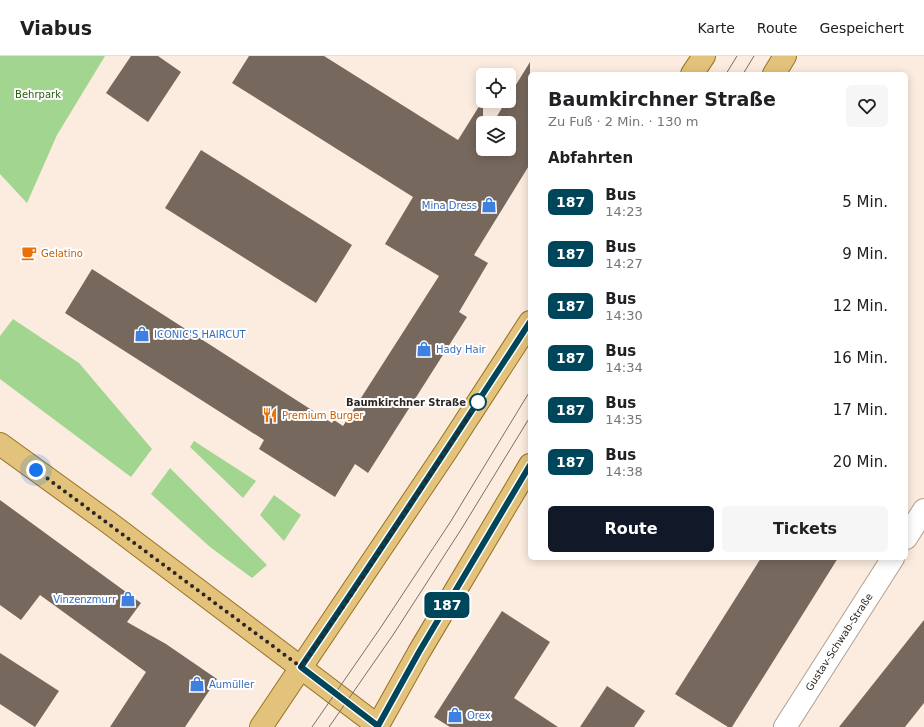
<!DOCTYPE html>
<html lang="de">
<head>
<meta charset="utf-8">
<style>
  :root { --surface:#fff; --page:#f6f6f6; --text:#202124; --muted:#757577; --line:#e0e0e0; --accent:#111827 }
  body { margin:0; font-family:"DejaVu Sans",sans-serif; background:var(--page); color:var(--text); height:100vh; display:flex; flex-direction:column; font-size:15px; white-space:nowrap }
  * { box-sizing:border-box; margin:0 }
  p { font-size:13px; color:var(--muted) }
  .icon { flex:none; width:22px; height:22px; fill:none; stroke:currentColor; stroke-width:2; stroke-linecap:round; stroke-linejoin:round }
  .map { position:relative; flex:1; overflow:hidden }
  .details { position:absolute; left:528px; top:16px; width:380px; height:488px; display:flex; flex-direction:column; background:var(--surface); border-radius:6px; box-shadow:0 2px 10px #0003 }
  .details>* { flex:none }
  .badge { padding:0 8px; border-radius:6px; font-size:14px; line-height:26px }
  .controls { position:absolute; left:476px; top:12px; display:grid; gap:8px }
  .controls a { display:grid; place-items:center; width:40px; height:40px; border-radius:6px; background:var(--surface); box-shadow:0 2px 10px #0003; font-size:20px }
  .you { position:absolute; width:20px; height:20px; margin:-10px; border:3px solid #fff; border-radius:50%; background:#1a73e8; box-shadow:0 0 0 6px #1a73e833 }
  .map>.badge { position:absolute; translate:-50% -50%; box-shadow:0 0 0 2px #fff }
  h2 { padding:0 20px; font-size:15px; line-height:36px }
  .round { display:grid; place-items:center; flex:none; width:42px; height:42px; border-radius:6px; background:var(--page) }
  .headline { display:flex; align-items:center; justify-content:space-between; height:68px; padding:0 20px }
  h1 { font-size:19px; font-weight:700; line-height:30px }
  .button { display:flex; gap:8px; margin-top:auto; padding:8px 20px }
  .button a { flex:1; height:46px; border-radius:6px; background:var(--accent); color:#fff; font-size:16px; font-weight:700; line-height:46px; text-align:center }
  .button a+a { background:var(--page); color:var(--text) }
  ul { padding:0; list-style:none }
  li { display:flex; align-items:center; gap:12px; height:52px; padding:0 20px }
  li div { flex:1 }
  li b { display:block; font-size:15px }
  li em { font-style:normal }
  li .badge { min-width:44px; font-weight:700; text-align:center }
  header { display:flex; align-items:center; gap:24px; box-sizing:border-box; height:56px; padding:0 20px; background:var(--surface); border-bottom:1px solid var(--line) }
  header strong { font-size:19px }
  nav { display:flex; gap:22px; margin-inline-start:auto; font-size:14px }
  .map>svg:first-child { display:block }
</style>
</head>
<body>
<header>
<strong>Viabus</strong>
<nav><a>Karte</a><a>Route</a><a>Gespeichert</a></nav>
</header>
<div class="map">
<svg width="924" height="671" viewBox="0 0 924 671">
  <rect width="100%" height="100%" fill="#fcecdf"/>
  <g fill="#a2d690">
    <path d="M0,0H105L57,79L27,147L0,118Z"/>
    <path d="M13,263L79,307L152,393L131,421L0,323V280Z"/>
    <path d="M194,385L256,425L243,442L190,391Z"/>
    <path d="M170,412L267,509L252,522L210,491L151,438Z"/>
    <path d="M274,439L301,459L284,485L260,459Z"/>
  </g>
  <g fill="#77685d">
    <path d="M131,0H158L181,16L148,66L106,37Z"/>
    <path d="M249,0H324L458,84L483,44V93H509V67H493L506,45H509V40L530,6V108L474,199L488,207L459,256L467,261L368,417L355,408L335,441L259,393L264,384L65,257L92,213L332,367L334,364L343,370L439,220L385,188L413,141L232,27Z"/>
    <path d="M201,94L352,189L316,247L165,152Z"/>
    <path d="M0,444L141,547L127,566L166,588L217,623L185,671H110L146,616L40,539L21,564L0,549Z"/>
    <path d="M761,502H838L732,671H728L675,638Z"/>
    <path d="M502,555L550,586L514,642L558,671H450L434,661Z"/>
    <path d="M924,564V647L905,671H839Z"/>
    <path d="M0,597L59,635L35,671L0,648Z"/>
    <path d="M607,630L645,655L634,671H580Z"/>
  </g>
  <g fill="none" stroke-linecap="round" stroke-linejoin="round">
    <g stroke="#b0a194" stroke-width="24">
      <g id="minor">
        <path d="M906,482L924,454"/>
        <path d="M785,671L893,502"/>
      </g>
    </g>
    <g stroke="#977223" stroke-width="24">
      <g id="major">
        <path d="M692,18L704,0"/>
        <path d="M774,18L785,0"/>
        <path d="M0,388L108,466L378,670"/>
        <path d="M261,671L447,394L530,266"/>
        <path d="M377,671L419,596L530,409"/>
      </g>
    </g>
    <use href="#minor" stroke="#fff" stroke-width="22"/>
    <use href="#major" stroke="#e3c37b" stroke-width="22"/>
    <g stroke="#796f68" stroke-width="1">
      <path d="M726,18L737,0"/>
      <path d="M743,18L754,0"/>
      <path d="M312,671L381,571L451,465L530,335"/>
      <path d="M329,671L393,579L462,472L530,361"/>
    </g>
  </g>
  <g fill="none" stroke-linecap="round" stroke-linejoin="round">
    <g stroke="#fff" stroke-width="9">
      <path id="line" d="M530,266C455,381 379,497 301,611L378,670L419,596L530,409"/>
    </g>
    <use href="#line" stroke="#00465a" stroke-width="6"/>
    <path stroke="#2c2622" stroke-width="4" stroke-dasharray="0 7.2" d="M36,414L301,611L345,548L480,343L478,346"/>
  </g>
  <defs>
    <g id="shop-bare" transform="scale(1.2)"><path d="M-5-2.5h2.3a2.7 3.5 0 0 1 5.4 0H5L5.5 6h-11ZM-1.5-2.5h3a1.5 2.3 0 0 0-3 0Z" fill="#3f7fe0" stroke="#fff" stroke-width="2.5" paint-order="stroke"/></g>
    <g id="cafe-bare" transform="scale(1.2)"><path d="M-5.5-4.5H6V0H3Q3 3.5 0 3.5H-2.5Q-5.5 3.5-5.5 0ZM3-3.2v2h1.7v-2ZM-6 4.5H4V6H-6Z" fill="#e8710a" stroke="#fff" stroke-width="2.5" paint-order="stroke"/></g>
    <g id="restaurant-bare" transform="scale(1.2)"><path d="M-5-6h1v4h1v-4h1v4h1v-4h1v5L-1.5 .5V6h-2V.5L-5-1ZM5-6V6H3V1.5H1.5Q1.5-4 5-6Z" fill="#e8710a" stroke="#fff" stroke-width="2.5" paint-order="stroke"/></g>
  </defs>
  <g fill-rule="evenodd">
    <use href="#shop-bare" x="489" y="149"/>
    <use href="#cafe-bare" x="29" y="197"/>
    <use href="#shop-bare" x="142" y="278"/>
    <use href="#shop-bare" x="424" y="293"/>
    <use href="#restaurant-bare" x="270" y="359"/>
    <use href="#shop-bare" x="128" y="543"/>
    <use href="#shop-bare" x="197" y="628"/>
    <use href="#shop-bare" x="455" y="659"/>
  </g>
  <circle fill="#fff" stroke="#00465a" stroke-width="2" cx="478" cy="346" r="8"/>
  <g text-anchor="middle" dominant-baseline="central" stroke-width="4" stroke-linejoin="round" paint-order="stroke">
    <g font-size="10" fill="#275b0c" stroke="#fff">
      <text x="38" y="38">Behrpark</text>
    </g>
    <g font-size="10" fill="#366cbe" stroke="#fff" text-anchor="start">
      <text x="477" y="149" text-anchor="end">Mina Dress</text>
      <text x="154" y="278">ICONIC'S HAIRCUT</text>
      <text x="436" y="293">Hady Hair</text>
      <text x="116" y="543" text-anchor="end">Vinzenzmurr</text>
      <text x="209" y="628">Aumüller</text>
      <text x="467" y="659">Orex</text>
    </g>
    <g font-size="10" fill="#c56008" stroke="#fff" text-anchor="start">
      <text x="41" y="197">Gelatino</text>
      <text x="282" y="359">Premium Burger</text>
    </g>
    <g font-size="10" font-weight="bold" fill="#2c2622" stroke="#fff" text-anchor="end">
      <text x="466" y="346">Baumkirchner Straße</text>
    </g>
    <g font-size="10" fill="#2c2622" stroke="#fff">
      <text transform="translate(839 586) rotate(-57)">Gustav-Schwab-Straße</text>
    </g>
  </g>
</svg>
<div class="controls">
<a><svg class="icon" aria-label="locate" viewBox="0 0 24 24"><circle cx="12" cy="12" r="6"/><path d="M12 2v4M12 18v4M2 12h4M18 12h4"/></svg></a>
<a><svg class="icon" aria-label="layers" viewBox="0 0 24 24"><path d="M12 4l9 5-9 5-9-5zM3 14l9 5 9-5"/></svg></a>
</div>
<div class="you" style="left:36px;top:414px"></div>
<b class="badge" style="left:447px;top:549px;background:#00465a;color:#fff">187</b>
<section class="details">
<div class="headline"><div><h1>Baumkirchner Straße</h1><p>Zu Fuß · 2 Min. · 130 m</p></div><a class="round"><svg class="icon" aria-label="heart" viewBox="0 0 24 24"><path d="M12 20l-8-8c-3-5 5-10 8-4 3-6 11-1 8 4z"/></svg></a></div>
<h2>Abfahrten</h2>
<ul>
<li><span class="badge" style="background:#00465a;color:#fff">187</span><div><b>Bus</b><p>14:23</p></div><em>5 Min.</em></li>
<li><span class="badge" style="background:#00465a;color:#fff">187</span><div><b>Bus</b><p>14:27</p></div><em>9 Min.</em></li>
<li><span class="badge" style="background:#00465a;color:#fff">187</span><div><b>Bus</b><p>14:30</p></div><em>12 Min.</em></li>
<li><span class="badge" style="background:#00465a;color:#fff">187</span><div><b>Bus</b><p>14:34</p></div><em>16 Min.</em></li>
<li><span class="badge" style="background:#00465a;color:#fff">187</span><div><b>Bus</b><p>14:35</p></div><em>17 Min.</em></li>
<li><span class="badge" style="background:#00465a;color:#fff">187</span><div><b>Bus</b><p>14:38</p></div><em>20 Min.</em></li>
</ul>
<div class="button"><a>Route</a><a>Tickets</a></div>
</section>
</div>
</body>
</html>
